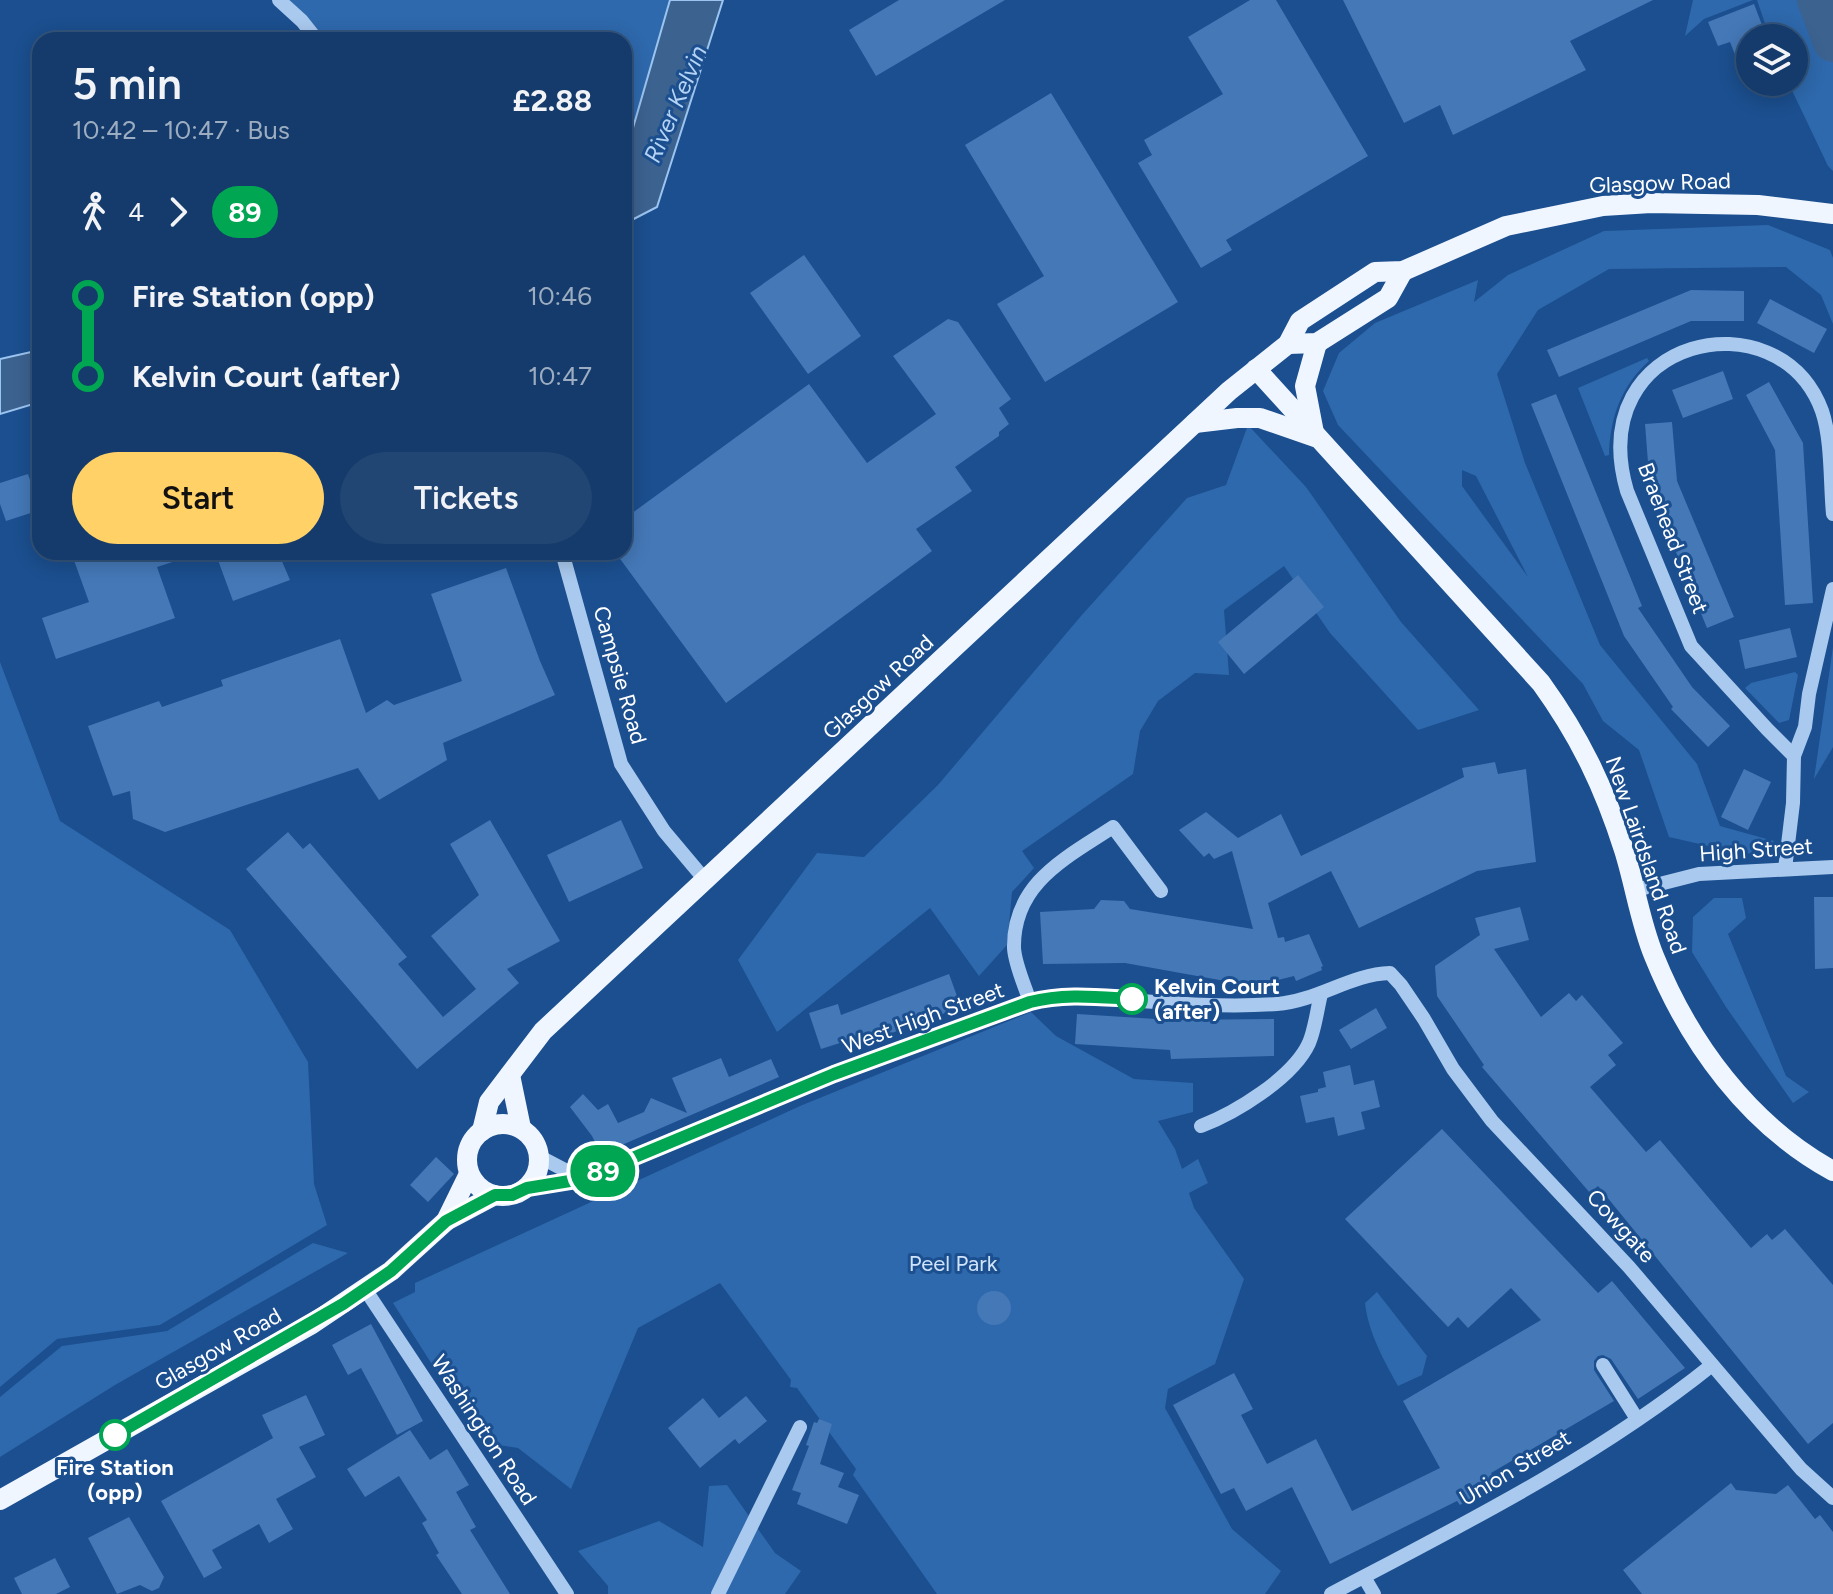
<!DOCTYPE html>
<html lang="en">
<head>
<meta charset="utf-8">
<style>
  :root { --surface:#143b6b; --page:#214673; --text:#f1f3f6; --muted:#9dadc1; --line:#33557e; --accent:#ffd166 }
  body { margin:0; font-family:Figtree,sans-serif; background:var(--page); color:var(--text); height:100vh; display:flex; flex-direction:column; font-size:30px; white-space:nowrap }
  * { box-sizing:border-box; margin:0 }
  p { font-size:26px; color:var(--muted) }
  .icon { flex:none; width:44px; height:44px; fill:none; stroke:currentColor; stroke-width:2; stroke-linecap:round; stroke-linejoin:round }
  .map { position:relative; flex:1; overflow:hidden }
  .side { position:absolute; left:32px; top:32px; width:600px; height:528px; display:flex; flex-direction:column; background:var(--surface); border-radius:24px; box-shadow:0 4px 20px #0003,0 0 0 2px var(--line) }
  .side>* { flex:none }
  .badge { padding:0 16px; border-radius:26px; font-size:28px; line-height:52px }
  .tools { position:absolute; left:1736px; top:24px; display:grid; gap:16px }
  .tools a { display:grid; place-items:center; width:72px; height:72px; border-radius:50%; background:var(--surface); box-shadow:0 4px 20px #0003,0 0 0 2px var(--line); font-size:40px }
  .map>.badge { position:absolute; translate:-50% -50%; box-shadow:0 0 0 4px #fff }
  .legs { display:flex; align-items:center; gap:12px; height:88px; padding:0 40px; font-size:26px }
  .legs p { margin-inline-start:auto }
  .headline { display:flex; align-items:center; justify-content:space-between; height:136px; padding:0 40px }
  h1 { font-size:44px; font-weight:600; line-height:60px }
  .cta { display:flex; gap:16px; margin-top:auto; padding:16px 40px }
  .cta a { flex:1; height:92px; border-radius:48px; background:var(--accent); color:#111; font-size:32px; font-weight:600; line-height:92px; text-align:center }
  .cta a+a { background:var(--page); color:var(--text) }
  ul { padding:0 40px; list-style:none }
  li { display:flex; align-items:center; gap:28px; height:80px; font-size:30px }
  li i { display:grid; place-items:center; width:12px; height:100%; margin:0 10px; background:currentColor }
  li i::after { content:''; width:20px; height:20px; margin:-10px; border:6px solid; border-radius:50%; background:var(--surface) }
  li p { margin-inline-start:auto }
  li:first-child i { background:linear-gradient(#0000 50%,currentColor 0) }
  li:last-child i { background:linear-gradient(currentColor 50%,#0000 0) }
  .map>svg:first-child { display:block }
</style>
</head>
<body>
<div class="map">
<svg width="1833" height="1594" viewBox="0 0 1833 1594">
  <rect width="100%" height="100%" fill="#1b4f8f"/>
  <g fill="#2e69ad" fill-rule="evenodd">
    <path d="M286,0H670L624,159V40H317Z"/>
    <path d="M1693,0H1753L1704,19L1685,36Z"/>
    <path d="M1757,0H1833V171L1828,166L1788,82H1794V38H1770Z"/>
    <path d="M1768,225L1830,250L1833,258V324L1821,295L1786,267L1609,269L1538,310L1497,374L1525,463L1600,645L1697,764L1720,826L1774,841L1766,854L1739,853L1669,837L1639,750L1603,721L1583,684L1338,425L1323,391L1339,353L1375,323L1478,280L1474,302L1508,275L1604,231ZM1462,470L1476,476L1528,577L1462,486Z"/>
    <path d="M1647,358L1649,361C1621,386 1610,418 1609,455L1605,456L1578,388Z"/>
    <path d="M1248,425L1306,487L1401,622L1479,710L1418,730L1330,633L1284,566L1224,610L1229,675L1195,673L1158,701L1140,731L1133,774L1022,851L1034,868L1012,892L1007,945L979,976L930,908L777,1032L738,960L817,853L864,857L938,785L1081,616L1187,498L1226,485Z"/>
    <path d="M1833,647V747L1814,779Z"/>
    <path d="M0,662L60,821L230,930L308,1062L314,1184L327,1225L160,1325L57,1339L0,1387Z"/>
    <path d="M1795,672L1798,675L1789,720L1779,723L1745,688L1751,683Z"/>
    <path d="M1714,898H1742L1746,918L1728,934L1786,1076L1809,1092L1793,1103L1726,1007L1692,952L1693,917Z"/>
    <path d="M1031,1012L1056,1036L1134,1079L1193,1083V1112L1158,1121L1175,1149L1182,1169L1198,1159L1208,1183L1189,1193L1194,1208L1244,1279L1215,1364L1168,1389L1165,1408L1232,1529L1281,1571L1265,1594H937L853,1475L856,1469L797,1388L790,1387L791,1380L720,1283L638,1328L571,1489L518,1448L499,1445L480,1416L468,1421L393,1303L415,1292V1283L800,1106Z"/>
    <path d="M313,1243L348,1253L115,1385L0,1457V1397L62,1346L167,1331Z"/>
    <path d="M1377,1292L1427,1356L1422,1375L1398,1386C1384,1361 1368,1332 1365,1303Z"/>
    <path d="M727,1485L775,1553L801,1571L785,1594H608V1586L578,1551L659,1521L703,1547L709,1486Z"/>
  </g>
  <g fill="#3c6290" stroke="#9cc4f0" stroke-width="2">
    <path d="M670,0H723L657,207L624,224V159Z"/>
    <path d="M40,350V402L0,414V359Z"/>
  </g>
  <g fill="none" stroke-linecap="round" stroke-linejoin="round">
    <path stroke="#3c6290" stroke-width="40" d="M1817,0L1833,42"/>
  </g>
  <g fill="#4478b7">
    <path d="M899,0H1005L876,76L849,30Z"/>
    <path d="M1250,0H1276L1368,156L1226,240L1232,250L1201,268L1138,163L1152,155L1144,140L1223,94L1188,37Z"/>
    <path d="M1343,0H1653L1570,41L1586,70L1453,135L1440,105L1404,123Z"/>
    <path d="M1754,4L1767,38H1750L1749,90L1730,42L1718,46L1708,22Z"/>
    <path d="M1051,93L1178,302L1045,382L997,304L1044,276L965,145Z"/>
    <path d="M804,255L861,336L808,374L750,293Z"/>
    <path d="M1691,290L1744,291V321H1691L1559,377L1547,350Z"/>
    <path d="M1770,299L1827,329L1814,353L1757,323Z"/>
    <path d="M948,319L958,322L1011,399L999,408L1009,424L999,432V436L955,467L972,491L916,529L932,551L726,703L615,552H624V519L809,384L867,463L936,414L893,356Z"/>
    <path d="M1723,371L1733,399L1683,418L1672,390Z"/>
    <path d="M1769,382L1803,443L1813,603L1785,605L1775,450L1746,395Z"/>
    <path d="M1556,394L1642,606L1638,608L1692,687L1730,726L1708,747L1671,709L1673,707L1624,636L1531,404Z"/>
    <path d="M1672,422L1677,481L1734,617L1707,628L1650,488L1645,424Z"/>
    <path d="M28,474L40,510L6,521L0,504V483Z"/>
    <path d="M71,552H193L194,555L157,567L175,618L56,659L42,618L89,602Z"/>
    <path d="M215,552H278L290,580L233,601Z"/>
    <path d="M506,568L540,661L555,695L443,743L447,760L379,800L358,768L165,832L133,819L130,791L113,796L88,726L159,701L162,707L223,686L221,680L340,639L366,713L387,700L394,705L462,681L431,594Z"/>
    <path d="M1298,575L1324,607L1244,674L1218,642Z"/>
    <path d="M1790,628L1797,657L1745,669L1739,640Z"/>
    <path d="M1495,762L1498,774L1526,769L1536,862L1477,871L1359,928L1331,871L1268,903L1278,938L1284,937L1285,942L1309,934L1323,966L1321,967L1322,970L1296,981L1294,976L1238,990L1236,983L1125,963L1043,964L1040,912L1094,909L1101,900L1124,901L1130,909L1253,929L1232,851L1214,859L1209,853L1204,857L1179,830L1206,812L1238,838L1281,814L1301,856L1464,777L1462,768Z"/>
    <path d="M1744,769L1771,782L1748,830L1721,817Z"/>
    <path d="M490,820L560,941L507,969L519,983L417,1069L246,869L288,832L303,849L310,843L407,957L398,964L443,1017L476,989L431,936L479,895L450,844Z"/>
    <path d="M621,820L643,868L569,902L547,855Z"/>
    <path d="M1814,897H1833V968L1815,969Z"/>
    <path d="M1520,907L1529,940L1494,949L1541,1017L1569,993L1576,1001L1582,995L1623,1043L1608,1055L1616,1065L1590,1087L1646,1152L1660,1140L1751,1248L1767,1234L1772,1240L1785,1229L1833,1285V1423L1808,1444L1598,1186L1590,1193L1482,1067L1484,1065L1437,996L1435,966L1480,935L1475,918Z"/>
    <path d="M949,974L961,1007L865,1043L862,1036L821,1049L809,1013L838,1004L841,1015Z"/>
    <path d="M1376,1008L1387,1028L1351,1049L1339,1030Z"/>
    <path d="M1077,1014L1172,1020L1274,1019V1056L1171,1059L1170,1050L1075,1044Z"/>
    <path d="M721,1058L729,1077L771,1059L779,1077L601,1154L592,1136L570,1107L583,1094L598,1110L608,1104L618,1123L644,1112L651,1098L687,1113L672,1078Z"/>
    <path d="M1350,1065L1354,1085L1374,1080L1380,1107L1361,1112L1365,1129L1338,1136L1334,1117L1306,1123L1300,1096L1318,1092V1089L1326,1087L1323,1072Z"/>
    <path d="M1442,1129L1598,1293L1612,1281L1685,1368L1638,1399L1611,1359L1603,1355L1598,1356L1594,1361V1370L1614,1401L1491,1473L1498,1483L1460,1505L1457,1501L1330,1564L1292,1487L1246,1511L1234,1488L1221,1494L1173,1405L1234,1373L1253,1409L1241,1415L1267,1464L1316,1439L1352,1511L1440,1468L1403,1401L1541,1320L1511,1288L1468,1328L1458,1317L1448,1327L1345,1219Z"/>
    <path d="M436,1157L454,1174L428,1202L410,1185Z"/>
    <circle cx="994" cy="1308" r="17"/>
    <path d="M371,1324L423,1421L397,1435L361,1368L348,1375L332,1345Z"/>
    <path d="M306,1395L325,1435L299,1447L316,1477L276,1499L293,1529L269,1543L259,1524L212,1550L222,1568L204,1578L161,1501L273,1438L262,1415Z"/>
    <path d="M746,1396L767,1421L739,1444L735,1439L700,1468L668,1428L703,1398L719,1418Z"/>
    <path d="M819,1419L832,1424L820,1464L844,1473L838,1487L859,1495L847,1524L797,1504L801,1493L792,1490L809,1446L806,1445L814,1422L817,1423Z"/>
    <path d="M410,1430L430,1460L447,1449L469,1485L456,1492L476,1527L470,1530L510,1594H462L436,1555L439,1553L422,1523L427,1520L399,1476L365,1497L347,1469Z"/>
    <path d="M1731,1483L1736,1490L1776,1494L1788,1485L1815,1519L1820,1515L1833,1532V1594H1642L1623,1570Z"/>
    <path d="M129,1517L164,1577L159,1588L152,1591L140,1585L117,1594L88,1538Z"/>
    <path d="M55,1558L70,1587L56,1594H22L14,1578Z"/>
  </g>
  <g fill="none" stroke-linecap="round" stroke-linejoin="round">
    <g stroke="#a9c9ee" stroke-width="14">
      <path d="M279,0L302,21L317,40"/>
      <path d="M562,552L621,764L664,831L706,881"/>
      <path d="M1794,756L1767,729L1691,646L1627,491C1582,336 1779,294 1822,411C1832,440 1830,483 1833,514"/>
      <path d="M1785,869L1793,803L1794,756L1805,727L1809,694L1833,589"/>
      <path d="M1636,890L1699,874L1833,867"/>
      <path d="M1030,1002C1025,986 1015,965 1014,948C1013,883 1066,858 1113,827L1161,891"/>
      <path d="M1201,1126C1235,1113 1293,1078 1309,1043C1315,1029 1317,1010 1321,994"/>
      <path d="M540,1157L582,1179"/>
      <path d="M527,1188L582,1179L834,1074L1046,998L1072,996C1139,1000 1211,1009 1277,1004C1317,1001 1351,974 1390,973L1401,985L1424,1019L1453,1069L1492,1121L1629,1267L1801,1469L1833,1498"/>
      <path d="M365,1289L567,1594"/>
      <path d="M1603,1365L1637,1419"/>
      <path d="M1364,1577L1374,1594"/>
      <path d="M718,1594L800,1427"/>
      <path d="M1331,1594C1462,1525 1596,1458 1712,1365"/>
    </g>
    <g stroke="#f0f6ff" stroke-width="20">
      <path d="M1288,344L1317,343L1388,298L1403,271"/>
      <path d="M1256,369L1541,683C1580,737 1604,787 1624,850C1635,885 1640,922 1654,956C1689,1043 1749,1125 1833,1171"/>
      <path d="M1195,423L1237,418H1260L1315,437"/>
      <path d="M1314,433L1305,386L1317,343"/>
      <path d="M510,1075L521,1128"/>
      <circle cx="503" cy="1160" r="36"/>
      <path d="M482,1131L489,1102L543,1031L1229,391L1288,344L1300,321L1375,272L1403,271L1506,226L1603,206L1651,203L1758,205L1833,214"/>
      <path d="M446,1221L469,1174"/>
      <path d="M0,1500L312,1324L391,1271L446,1221L495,1195"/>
    </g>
  </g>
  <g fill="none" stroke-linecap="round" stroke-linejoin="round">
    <g stroke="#fff" stroke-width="18">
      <path id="line-1" d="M115,1435L343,1304L391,1271L446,1221L495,1195H512L527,1188L582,1179L834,1074L1030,1002C1064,993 1098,997 1132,999"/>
    </g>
    <use href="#line-1" stroke="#00a651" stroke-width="12"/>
  </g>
  <g fill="#fff" stroke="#00a651" stroke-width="4">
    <circle cx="1132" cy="999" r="14"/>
    <circle cx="115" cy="1435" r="14"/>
  </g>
  <g text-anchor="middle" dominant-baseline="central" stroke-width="6" stroke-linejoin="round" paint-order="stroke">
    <g font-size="22" fill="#fff" stroke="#1b4f8f">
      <text transform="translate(1660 183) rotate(-2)">Glasgow Road</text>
      <text transform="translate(1673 538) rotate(69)">Braehead Street</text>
      <text transform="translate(620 675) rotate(74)">Campsie Road</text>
      <text transform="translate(878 687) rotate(-43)">Glasgow Road</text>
      <text transform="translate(1756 850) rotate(-4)">High Street</text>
      <text transform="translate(1646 855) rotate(71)">New Lairdsland Road</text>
      <text transform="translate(923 1018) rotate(-20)">West High Street</text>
      <text transform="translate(1621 1226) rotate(48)">Cowgate</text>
      <text transform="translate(218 1349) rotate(-30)">Glasgow Road</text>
      <text transform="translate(484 1430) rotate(57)">Washington Road</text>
      <text transform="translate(1515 1468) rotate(-31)">Union Street</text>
    </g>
    <g font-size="22" font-weight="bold" fill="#fff" stroke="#1b4f8f" text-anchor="start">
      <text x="1154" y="986">Kelvin Court<tspan x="1154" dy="25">(after)</tspan></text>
      <text x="115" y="1467" text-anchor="middle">Fire Station<tspan x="115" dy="25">(opp)</tspan></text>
    </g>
    <g font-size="22" fill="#cfe3fa" stroke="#1b4f8f">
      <text x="953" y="1263">Peel Park</text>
    </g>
    <g font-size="24" font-style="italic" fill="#b5d3f5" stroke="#1b4f8f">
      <text transform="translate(675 104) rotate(-67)">River Kelvin</text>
    </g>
  </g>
</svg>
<div class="tools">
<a><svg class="icon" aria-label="layers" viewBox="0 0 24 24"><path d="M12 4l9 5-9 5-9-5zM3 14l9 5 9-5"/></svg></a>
</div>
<b class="badge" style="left:603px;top:1171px;background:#00a651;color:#fff">89</b>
<section class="side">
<div class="headline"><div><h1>5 min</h1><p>10:42 – 10:47 · Bus</p></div><b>£2.88</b></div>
<div class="legs"><svg class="icon" aria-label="walk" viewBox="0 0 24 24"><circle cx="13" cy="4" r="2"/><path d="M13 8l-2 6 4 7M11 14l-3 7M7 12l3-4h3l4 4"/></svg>4<svg class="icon" aria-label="forward" viewBox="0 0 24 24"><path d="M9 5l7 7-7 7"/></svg><b class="badge" style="background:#00a651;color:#fff">89</b></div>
<ul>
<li><i style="color:#00a651"></i><b>Fire Station (opp)</b><p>10:46</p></li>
<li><i style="color:#00a651"></i><b>Kelvin Court (after)</b><p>10:47</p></li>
</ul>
<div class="cta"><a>Start</a><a>Tickets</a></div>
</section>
</div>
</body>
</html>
